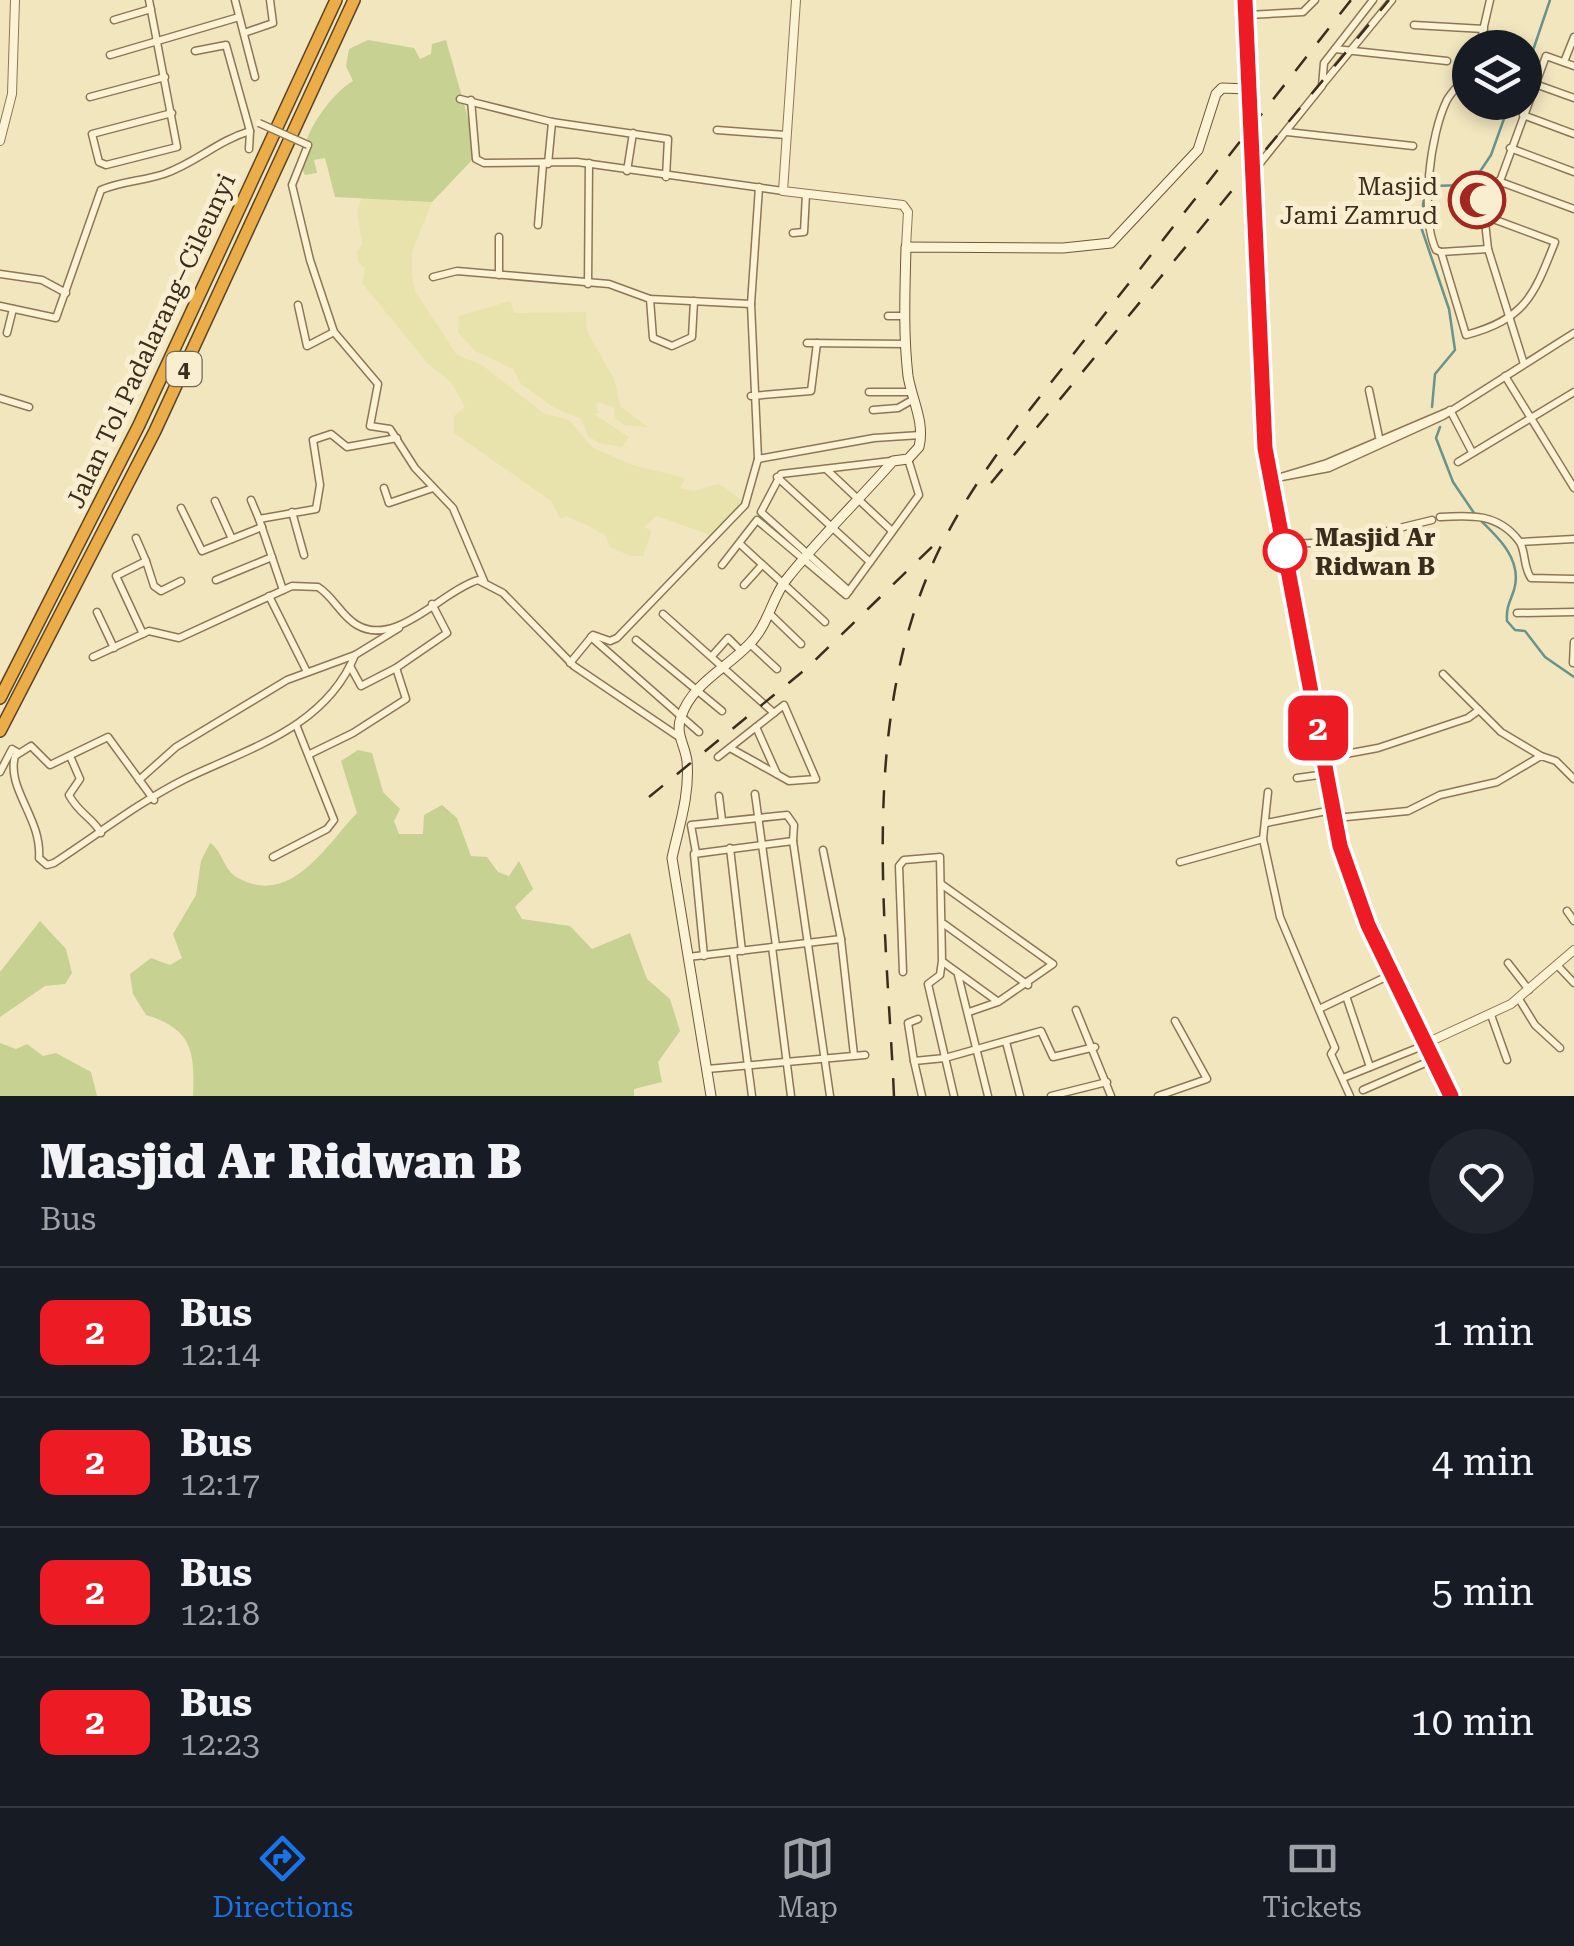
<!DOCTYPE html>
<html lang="en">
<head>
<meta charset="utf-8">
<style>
  :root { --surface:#171b24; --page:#20242c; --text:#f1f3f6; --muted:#9ea1a6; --line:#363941; --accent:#1a73e8 }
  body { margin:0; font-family:"Roboto Serif",serif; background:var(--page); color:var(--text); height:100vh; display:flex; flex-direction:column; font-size:38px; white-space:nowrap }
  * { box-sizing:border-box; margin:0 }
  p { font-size:32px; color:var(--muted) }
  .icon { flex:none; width:55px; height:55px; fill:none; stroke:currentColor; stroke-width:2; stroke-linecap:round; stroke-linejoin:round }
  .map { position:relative; height:1096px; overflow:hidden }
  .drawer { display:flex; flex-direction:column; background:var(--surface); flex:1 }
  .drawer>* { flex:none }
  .badge { padding:0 20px; border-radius:15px; font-size:35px; line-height:65px }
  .buttons { position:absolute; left:1452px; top:30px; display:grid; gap:20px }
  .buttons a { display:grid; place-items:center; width:90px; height:90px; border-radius:50%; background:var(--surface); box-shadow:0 5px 15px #0003; font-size:50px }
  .map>.badge { position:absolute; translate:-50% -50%; box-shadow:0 0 0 5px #fff }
  .round { display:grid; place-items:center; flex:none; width:105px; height:105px; border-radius:52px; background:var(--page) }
  .summary { display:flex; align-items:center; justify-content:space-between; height:170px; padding:0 40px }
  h1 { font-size:48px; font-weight:800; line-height:75px }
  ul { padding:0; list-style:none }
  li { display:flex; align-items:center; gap:30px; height:130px; padding:0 40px; border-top:2px solid var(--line) }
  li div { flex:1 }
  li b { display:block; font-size:38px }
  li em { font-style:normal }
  li .badge { min-width:110px; font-weight:700; text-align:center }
  .tab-bar { display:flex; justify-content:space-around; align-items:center; height:140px; border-top:2px solid var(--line); background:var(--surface); font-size:28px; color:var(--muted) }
  .tab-bar a { display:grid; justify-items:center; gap:5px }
  .tab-bar .on { color:var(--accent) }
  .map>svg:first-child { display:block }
</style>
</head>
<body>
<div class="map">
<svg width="1574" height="1096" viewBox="0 0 1574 1096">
  <rect width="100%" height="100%" fill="#f2e6bf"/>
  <g fill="#e8e3ac">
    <path d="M362,197L432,202L412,252V275L415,291L457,355L482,365L543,413L569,420L592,447L632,465L685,478L680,488L694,491L718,484L727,489L745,503L715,537L657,516L644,527L652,531L643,556H630L610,547L606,536L590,527L566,516L560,519L551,501L454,433V416L465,407L451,382L428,364L362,283L365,268L358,262L357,252L362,244L357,212Z"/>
    <path d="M510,301L514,313L586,312L587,331L615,381L620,406L648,427L624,425L615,418L614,408L600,402L596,405L599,413L594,414L629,437L622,447L599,443L588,436L581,419L553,407L520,383L513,369L475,351L458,332L459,316Z"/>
  </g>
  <g fill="#c6d192">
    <path d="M368,40L414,48L420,59L431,54L432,44L446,40L471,129L472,160L432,202L335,197L325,158L314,160L317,173L305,175C292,146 329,95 353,81L346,66L349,49Z"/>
    <path d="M358,750L372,753L383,792L400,809L394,821L399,834H423L424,815L442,805L457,818L471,856L487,857L498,872L509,876L519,861L533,889L515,907L522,919L570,926L592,949L630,933L647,979L670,999L680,1031L658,1062L662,1082L634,1089V1096H193C195,1053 193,1029 146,1015L133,994L130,974L151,958L170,965L182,958L173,934L196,895L201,861L210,843C223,851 223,870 238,878C292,908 328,842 357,813L341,761Z"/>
    <path d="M40,921L66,949L72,973L65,984L45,986L0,1017V972Z"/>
    <path d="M0,1043L16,1049L27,1044L43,1056L56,1053L91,1072L97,1096H0Z"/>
  </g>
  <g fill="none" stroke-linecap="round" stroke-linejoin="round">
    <g stroke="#69938b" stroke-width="2.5">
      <path d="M1525,74L1550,0"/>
      <path d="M1429,186L1471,185L1491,155L1510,102"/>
      <path d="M1425,192L1420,224L1449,309L1455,350L1435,374L1432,407"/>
      <path d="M1440,427L1436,438L1453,482L1474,513"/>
      <path d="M1479,519C1498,537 1523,560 1514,590C1510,602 1506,607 1507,621L1515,630L1525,631L1545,657L1574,677"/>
    </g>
    <g stroke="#8d7656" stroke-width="9">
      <g id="minor">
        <path d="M149,0L177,147L106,165L99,162L92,134L172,113"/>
        <path d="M235,0L255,77"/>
        <path d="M1247,15L1303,12L1315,0"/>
        <path d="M114,20L151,9"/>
        <path d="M1414,25L1484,29"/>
        <path d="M244,33L273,23L270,0"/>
        <path d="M1479,48L1490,0"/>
        <path d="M1335,49L1447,61"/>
        <path d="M195,51L226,45L250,131"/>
        <path d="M110,55L239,17"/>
        <path d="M1564,62L1574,37"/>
        <path d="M1470,69C1464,81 1453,89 1447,100C1430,134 1420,216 1436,250L1441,252L1466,335C1526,319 1534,295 1555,242L1485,216"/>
        <path d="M1323,84L1392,0"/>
        <path d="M1535,84L1574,98"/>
        <path d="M90,97L165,77"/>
        <path d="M460,99L552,122L668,139L666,177"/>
        <path d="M471,100L476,159L484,163L577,162L783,191"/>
        <path d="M1523,115L1574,134"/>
        <path d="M717,130L786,135"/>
        <path d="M1287,132L1413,146"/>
        <path d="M308,145L292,185L310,260L334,332L378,384L370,426L390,429L415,468L453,508L484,581"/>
        <path d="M1510,148L1574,172"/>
        <path d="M548,164L552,122"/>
        <path d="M627,171L633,133"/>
        <path d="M1253,172L1322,86L1324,63L1373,0"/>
        <path d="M1498,181L1574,209"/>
        <path d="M538,225L543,164"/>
        <path d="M793,233L804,232L806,194"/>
        <path d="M499,237V275"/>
        <path d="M1441,252L1488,249"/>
        <path d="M0,274L42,280L66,293"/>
        <path d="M433,277L457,271L609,284L650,299L751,304"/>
        <path d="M588,284L589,163"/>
        <path d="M650,299L653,338L672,346L692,337L694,301"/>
        <path d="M298,305L307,346L334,332"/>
        <path d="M0,306L56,318L101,190C122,181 143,181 164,174C196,163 217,141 250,131L249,149"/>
        <path d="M888,316H905"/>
        <path d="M7,333L13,309"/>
        <path d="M807,343L906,344"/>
        <path d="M1524,364L1488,249L1485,222L1546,56L1574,66"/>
        <path d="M1505,376L1574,488"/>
        <path d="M1369,390L1379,437"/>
        <path d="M869,392H912"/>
        <path d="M751,396L811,391L817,343"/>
        <path d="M0,398L29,407"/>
        <path d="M873,410L898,408L914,399"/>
        <path d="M1450,410L1472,452"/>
        <path d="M758,459L874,438L921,435"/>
        <path d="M1458,462L1574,392"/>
        <path d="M826,469L892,531"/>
        <path d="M1284,476L1327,463L1449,411"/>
        <path d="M777,477L870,562"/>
        <path d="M1271,479L1329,468L1443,416L1574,333"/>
        <path d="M384,488L389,503L433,488"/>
        <path d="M251,500L259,519"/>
        <path d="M215,501L232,539"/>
        <path d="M181,508L202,551L262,527"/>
        <path d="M292,512L304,555"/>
        <path d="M1440,517C1470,515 1498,513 1519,541C1526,550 1523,567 1531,578L1574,579"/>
        <path d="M136,538L146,561"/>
        <path d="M1521,542L1574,539"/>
        <path d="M740,544L825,622"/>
        <path d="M1284,544L1342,542L1432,520"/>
        <path d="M722,565L757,520L846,595L919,495L908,459"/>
        <path d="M216,580L272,557"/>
        <path d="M744,585L762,565"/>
        <path d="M283,590L259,519L316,509L320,485L313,440L331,434L347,447L397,438"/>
        <path d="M849,591L761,512L781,474L891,461"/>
        <path d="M269,596L306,670"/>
        <path d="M97,612L114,648"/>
        <path d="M1517,613L1574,612"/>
        <path d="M663,614L774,713"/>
        <path d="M771,615L801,644"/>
        <path d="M143,634L116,576L146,561L154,586L161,591L181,581"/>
        <path d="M591,637L699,732"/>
        <path d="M636,640L722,711"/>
        <path d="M750,644L777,669"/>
        <path d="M712,656L728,638L741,651"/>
        <path d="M93,657L149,631L179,638L292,586L318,587C334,597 341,616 357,625C396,648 442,591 478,580L503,593L574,666L679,737"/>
        <path d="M570,663L593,635L610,641L617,638L745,505L758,459L751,304L759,187"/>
        <path d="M1573,663L1574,642"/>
        <path d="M350,666L361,686L396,668"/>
        <path d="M1443,674L1501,732L1541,756"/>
        <path d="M756,727L777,774"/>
        <path d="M310,754L353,733L406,699L396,668L447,633L432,604"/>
        <path d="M70,756L80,779L69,795C79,814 92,817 101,833"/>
        <path d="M718,757L784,705L816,779L789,781L730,748"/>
        <path d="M1324,758L1378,748L1468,718L1479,710"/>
        <path d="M0,772L12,749L17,752"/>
        <path d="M1297,778L1326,774"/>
        <path d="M139,780L176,747L287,680L355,655L399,628"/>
        <path d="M1268,792L1263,839L1280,917L1335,1048L1331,1054L1350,1096"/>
        <path d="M755,794L776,946"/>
        <path d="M719,796L722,820"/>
        <path d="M154,800L108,737L50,765L31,746L15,756C6,789 42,818 39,858L47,865L54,863C97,835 139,802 185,779C249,748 325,728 355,655"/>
        <path d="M1336,818L1408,811L1440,795L1497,782L1541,756L1556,761L1574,779"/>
        <path d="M1266,823L1332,810"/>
        <path d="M730,848L742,951"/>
        <path d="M823,850L841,939L854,1055"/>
        <path d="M696,853L691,825L787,815L794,825L793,841"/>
        <path d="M273,857L327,829L334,820L297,727"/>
        <path d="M1180,862L1263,839"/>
        <path d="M941,884L1053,964L998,1002L969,1012"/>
        <path d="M1567,911L1574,921"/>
        <path d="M944,924L1028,985"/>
        <path d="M772,947L791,1096"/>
        <path d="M733,953L752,1096"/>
        <path d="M704,956L694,854L793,841L830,1096"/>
        <path d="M688,957L841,939"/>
        <path d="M943,962L997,1001"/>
        <path d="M1508,963L1529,990"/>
        <path d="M1557,965L1574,983"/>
        <path d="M903,972L899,866L904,860L940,857L942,961L940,975L928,984L954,1096"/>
        <path d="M958,975L988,1096"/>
        <path d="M1346,996L1370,1067"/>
        <path d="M1519,999L1535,1025L1560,1048"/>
        <path d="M1319,1009L1392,974"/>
        <path d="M1076,1010L1111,1096"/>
        <path d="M1491,1015L1507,1060"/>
        <path d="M1006,1042L1020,1096"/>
        <path d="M914,1061L908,1023L918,1019"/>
        <path d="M707,1069L865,1055"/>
        <path d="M1343,1078L1425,1045"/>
        <path d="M1363,1090L1432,1060"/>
        <path d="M922,1096L914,1061L945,1058L1041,1031L1053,1057L1095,1047"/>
        <path d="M1051,1096L1107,1082"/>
        <path d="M1158,1096L1207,1079L1175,1021"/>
      </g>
    </g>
    <g stroke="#8d7656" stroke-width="10">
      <g id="tertiary">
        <path d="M796,0L783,191L903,205L908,212L906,247"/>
        <path d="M0,141L12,94L15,0"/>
        <path d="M1431,1041L1511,1004L1574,950"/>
      </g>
    </g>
    <g stroke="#6f5739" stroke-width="11">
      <path id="secondary" d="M711,1096L672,858C679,826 690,795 687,761C685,745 675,734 681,717C692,682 731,666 753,640C769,622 772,598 786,580C819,538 858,501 893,461L908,459L919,447C925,422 912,400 908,376C903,333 905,289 906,247L1063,248L1111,243L1198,150L1216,94L1222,88L1248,89"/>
    </g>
    <g stroke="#5a442a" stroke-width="14">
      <g id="trunk">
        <path d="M1245,0L1248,94"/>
        <path d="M1251,151L1265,448L1340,847L1368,925L1451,1096"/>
      </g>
    </g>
    <g stroke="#5a442a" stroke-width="14">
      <g id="motorway">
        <path d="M0,698L139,425L336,0"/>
        <path d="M0,731L155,431L354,0"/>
      </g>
    </g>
    <use href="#minor" stroke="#fcf2d4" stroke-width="6"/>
    <use href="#tertiary" stroke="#fcf2d4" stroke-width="8"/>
    <use href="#secondary" stroke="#fcf2d4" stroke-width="9"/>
    <use href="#trunk" stroke="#f2c66d" stroke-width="11"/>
    <use href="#motorway" stroke="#eaad47" stroke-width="11"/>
    <g stroke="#3b2d1c" stroke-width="2.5" stroke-dasharray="18 18" stroke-linecap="butt">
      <path d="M991,483L1389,0"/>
      <path d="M649,797L807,668L937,542"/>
      <path d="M894,1096C886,917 858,720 938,552C961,504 992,460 1024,417L1351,0"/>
    </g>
    <g stroke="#8d7656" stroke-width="9" stroke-linecap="butt">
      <path id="minor-bridge" d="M259,123L308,145"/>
    </g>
    <g stroke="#5a442a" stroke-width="14" stroke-linecap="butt">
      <path id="trunk-bridge" d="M1248,94L1251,151"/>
    </g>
    <use href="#minor-bridge" stroke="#fcf2d4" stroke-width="6"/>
    <use href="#trunk-bridge" stroke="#f2c66d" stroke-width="11"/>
  </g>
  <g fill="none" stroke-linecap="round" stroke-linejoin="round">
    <g stroke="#fff" stroke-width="22">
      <path id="line" d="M1245,0L1265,448L1340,846L1368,925L1451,1096"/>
    </g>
    <use href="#line" stroke="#ed1c24" stroke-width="15"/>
  </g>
  <defs>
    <g id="mosque-ring" transform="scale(2.875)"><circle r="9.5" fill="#f9efd0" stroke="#a22720" stroke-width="1.5"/><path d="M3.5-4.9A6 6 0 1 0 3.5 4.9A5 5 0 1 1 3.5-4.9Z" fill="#a22720"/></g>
  </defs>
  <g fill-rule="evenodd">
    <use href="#mosque-ring" x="1477" y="200"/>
  </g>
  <circle fill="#fff" stroke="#ed1c24" stroke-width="5" cx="1285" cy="551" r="20"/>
  <g text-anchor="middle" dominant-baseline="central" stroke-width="10" stroke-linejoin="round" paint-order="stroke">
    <rect fill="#f9efd0" stroke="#746752" stroke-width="2.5" x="166.5" y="352" width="35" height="34" rx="8"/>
    <g font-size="22" font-weight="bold" fill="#3b2d1c">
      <text x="184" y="369">4</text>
    </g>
    <g font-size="25" fill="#3b2d1c" stroke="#f9efd0" text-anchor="end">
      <text x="1438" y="186">Masjid<tspan x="1438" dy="29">Jami Zamrud</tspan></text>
    </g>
    <g font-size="25" fill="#3b2d1c" stroke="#f9efd0">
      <text transform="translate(151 341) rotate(-65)">Jalan Tol Padalarang–Cileunyi</text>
    </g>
    <g font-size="25" font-weight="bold" fill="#3b2d1c" stroke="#f9efd0" text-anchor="start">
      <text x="1315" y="537">Masjid Ar<tspan x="1315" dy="29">Ridwan B</tspan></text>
    </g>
  </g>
</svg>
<div class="buttons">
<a><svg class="icon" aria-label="layers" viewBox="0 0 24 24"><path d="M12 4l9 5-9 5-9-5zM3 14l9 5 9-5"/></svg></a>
</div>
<b class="badge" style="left:1318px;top:728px;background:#ed1c24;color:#fff">2</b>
</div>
<section class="drawer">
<div class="summary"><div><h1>Masjid Ar Ridwan B</h1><p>Bus</p></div><a class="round"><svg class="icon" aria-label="heart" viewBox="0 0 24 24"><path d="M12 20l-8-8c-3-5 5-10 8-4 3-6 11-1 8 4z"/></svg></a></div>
<ul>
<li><span class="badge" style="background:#ed1c24;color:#fff">2</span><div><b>Bus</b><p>12:14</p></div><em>1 min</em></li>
<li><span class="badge" style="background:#ed1c24;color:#fff">2</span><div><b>Bus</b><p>12:17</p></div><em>4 min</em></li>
<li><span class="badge" style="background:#ed1c24;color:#fff">2</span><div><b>Bus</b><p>12:18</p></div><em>5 min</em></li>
<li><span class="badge" style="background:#ed1c24;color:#fff">2</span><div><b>Bus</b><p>12:23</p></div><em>10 min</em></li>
</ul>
</section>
<nav class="tab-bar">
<a class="on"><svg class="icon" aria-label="directions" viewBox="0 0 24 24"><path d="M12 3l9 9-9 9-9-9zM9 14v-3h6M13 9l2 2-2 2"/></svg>Directions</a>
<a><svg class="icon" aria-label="map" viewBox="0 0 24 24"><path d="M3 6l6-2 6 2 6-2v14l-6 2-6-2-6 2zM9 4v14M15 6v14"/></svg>Map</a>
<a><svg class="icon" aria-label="tickets" viewBox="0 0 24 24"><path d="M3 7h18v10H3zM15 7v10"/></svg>Tickets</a>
</nav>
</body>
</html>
